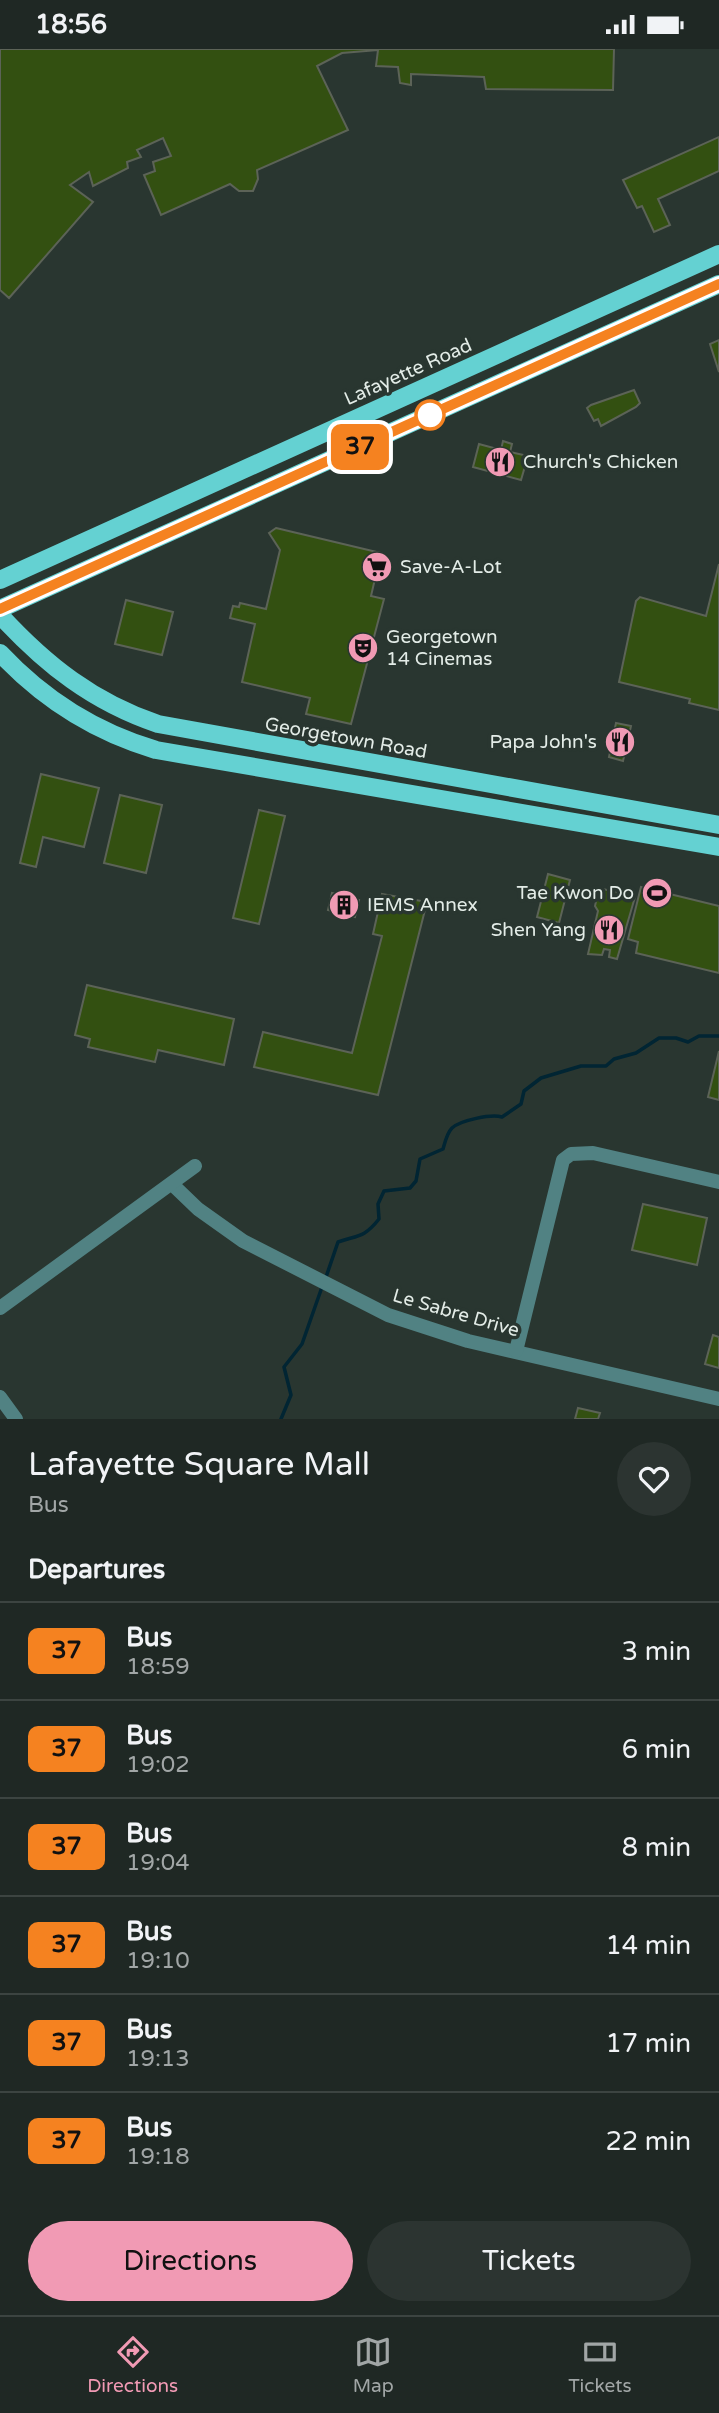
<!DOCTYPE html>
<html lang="en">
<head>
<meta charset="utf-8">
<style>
  :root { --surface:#1f2824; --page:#2c3431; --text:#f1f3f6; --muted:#a1a6a6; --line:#3c4441; --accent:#f19ab4 }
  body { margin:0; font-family:"Varela Round",sans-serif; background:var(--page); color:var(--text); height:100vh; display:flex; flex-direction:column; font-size:26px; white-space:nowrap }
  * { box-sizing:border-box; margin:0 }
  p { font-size:23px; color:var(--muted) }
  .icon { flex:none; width:38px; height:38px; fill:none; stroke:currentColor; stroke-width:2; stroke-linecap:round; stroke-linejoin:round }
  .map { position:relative; height:1370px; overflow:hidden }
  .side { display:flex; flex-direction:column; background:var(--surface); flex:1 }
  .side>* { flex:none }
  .badge { padding:0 14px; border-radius:10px; font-size:24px; line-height:46px }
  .map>.badge { position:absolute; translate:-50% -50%; box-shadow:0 0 0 4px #fff }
  h2 { padding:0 28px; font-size:26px; line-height:63px }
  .round { display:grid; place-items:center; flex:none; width:74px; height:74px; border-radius:37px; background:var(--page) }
  .head { display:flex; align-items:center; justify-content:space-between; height:119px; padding:0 28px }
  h1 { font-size:33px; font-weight:600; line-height:52px }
  .primary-button { display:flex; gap:14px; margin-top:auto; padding:14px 28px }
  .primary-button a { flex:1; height:80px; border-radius:42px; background:var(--accent); color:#111; font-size:28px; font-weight:600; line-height:80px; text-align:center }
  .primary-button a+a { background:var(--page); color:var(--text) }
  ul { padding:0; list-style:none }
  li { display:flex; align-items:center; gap:21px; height:98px; padding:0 28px; border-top:2px solid var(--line) }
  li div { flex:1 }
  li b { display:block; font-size:26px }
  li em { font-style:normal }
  li .badge { min-width:77px; font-weight:700; text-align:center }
  .status { display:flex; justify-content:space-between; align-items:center; height:49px; padding:0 35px; background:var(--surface); direction:ltr }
  .status svg { height:19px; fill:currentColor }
  .menu { display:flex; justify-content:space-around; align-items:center; height:98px; border-top:2px solid var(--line); background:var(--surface); font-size:19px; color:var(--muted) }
  .menu a { display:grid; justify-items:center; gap:4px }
  .menu .current { color:var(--accent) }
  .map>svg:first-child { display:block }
</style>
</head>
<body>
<div class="status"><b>18:56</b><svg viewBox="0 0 49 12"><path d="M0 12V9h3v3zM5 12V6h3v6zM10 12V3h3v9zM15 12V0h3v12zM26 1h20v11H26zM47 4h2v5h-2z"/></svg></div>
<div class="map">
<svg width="719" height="1370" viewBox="0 0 719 1370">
  <rect width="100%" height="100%" fill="#293630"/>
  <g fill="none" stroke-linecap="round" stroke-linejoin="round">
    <g stroke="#012533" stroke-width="3.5">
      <path d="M325,1231L338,1193C358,1186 364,1189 379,1170L378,1155L384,1142L410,1139L416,1132L420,1110L443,1100C445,1093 447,1084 452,1079C461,1071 491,1065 502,1068L521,1055L524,1042L541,1029L581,1017H606L614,1010L636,1004L659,989H676L688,993L699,987H719"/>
      <path d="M281,1370L291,1346L284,1318L302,1295L322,1238"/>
    </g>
  </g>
  <g fill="#335011" stroke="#5c6357" stroke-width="2">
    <path d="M0,0H614L613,41L486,40L484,28L411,25V36L400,34L398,18L376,17L378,1L342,4L317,17L348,81L257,121L258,130L253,142H239L230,135L161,166L144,126L155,122L153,113L171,107L163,89L137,101L141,108L127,113L128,119L93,137L89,123L70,136L93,153L9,249L0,241Z"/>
    <path d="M719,88V122L658,150L670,176L654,183L642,157L637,159L623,131Z"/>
    <path d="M719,291V323L710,295Z"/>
    <path d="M634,341L640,354L636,358L601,377L598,370L594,372L587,359L591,356Z"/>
    <path d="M503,392L512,395L510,403L528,407L521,431L473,418L479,395L501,401Z"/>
    <path d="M276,479L381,504L371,547L384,550L351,675L306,665L310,649L242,633L255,575L230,569L233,557L239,558L240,554L266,560L280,501L269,484Z"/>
    <path d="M719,515V661L689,654L690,650L619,633L636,552L640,548L706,567Z"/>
    <path d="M126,551L173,563L162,606L115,595Z"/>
    <path d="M616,674L631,677L623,712L609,708Z"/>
    <path d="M41,725L99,739L84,798L43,788L36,818L20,814Z"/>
    <path d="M120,746L162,756L146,824L104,814Z"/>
    <path d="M259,761L285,767L259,875L233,869Z"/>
    <path d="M548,825L570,831L559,874L537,868Z"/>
    <path d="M641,838L719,857V924L636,904L638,893L628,890Z"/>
    <path d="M599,839L635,848L617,910L609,908L610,901L604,900L602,906L588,905L598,862L595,857Z"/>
    <path d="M332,844L359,851L355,868L328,861Z"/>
    <path d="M382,845L427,853L378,1046L254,1018L263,983L352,1004L382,887L373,885Z"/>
    <path d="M87,936L234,970L224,1016L158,1001L155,1013L88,998L90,990L75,986Z"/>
    <path d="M719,1002V1051L708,1048Z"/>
    <path d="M643,1155L707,1169L697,1216L632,1201Z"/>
    <path d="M713,1286L719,1288V1319L705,1315Z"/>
    <path d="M578,1359L600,1364L598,1370H575Z"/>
  </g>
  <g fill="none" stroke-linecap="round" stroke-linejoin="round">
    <g stroke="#518283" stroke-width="14">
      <path d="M173,1136L198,1160L243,1192L388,1266L468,1292L719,1350"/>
      <path d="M0,1259L195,1117"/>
      <path d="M516,1302L563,1111L571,1105L593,1104L719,1133"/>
      <path d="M0,1348L16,1370"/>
    </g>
    <g stroke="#64d1d2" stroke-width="18">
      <path d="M0,531L719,205"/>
      <path d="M0,560L719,235"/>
      <path d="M0,566C46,616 93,653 158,675L719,776"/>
      <path d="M0,604C43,650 95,683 156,701L719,798"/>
    </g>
  </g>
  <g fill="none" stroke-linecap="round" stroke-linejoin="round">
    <g stroke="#fff" stroke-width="16">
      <path id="line" d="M0,560L719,235"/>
    </g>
    <use href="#line" stroke="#f58220" stroke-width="10"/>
  </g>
  <defs>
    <g id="restaurant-disc" transform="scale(1.575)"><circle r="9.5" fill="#f19ab4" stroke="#293630"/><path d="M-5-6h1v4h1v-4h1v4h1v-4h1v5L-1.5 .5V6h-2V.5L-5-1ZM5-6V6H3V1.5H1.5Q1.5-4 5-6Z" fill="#111"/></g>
    <g id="supermarket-disc" transform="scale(1.575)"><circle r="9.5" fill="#f19ab4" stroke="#293630"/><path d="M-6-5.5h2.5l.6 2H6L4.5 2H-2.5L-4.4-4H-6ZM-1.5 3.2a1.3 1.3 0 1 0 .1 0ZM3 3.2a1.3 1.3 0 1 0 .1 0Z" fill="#111"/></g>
    <g id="theatre-disc" transform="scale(1.575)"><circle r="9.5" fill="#f19ab4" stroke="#293630"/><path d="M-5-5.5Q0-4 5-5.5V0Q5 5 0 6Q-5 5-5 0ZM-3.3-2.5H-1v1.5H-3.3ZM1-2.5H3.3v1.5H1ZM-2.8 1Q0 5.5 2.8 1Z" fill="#111"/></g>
    <g id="stadium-disc" transform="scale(1.575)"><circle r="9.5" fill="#f19ab4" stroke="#293630"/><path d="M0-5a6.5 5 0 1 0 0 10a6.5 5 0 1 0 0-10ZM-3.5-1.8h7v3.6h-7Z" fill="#111"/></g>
    <g id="building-disc" transform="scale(1.575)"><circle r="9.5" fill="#f19ab4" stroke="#293630"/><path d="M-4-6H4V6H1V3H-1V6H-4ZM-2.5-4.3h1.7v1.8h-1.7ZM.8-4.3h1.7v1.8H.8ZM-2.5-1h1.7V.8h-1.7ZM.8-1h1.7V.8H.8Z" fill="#111"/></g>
  </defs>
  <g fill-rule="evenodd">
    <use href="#restaurant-disc" x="500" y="413"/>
    <use href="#supermarket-disc" x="377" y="518"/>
    <use href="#theatre-disc" x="363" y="599"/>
    <use href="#restaurant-disc" x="620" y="693"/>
    <use href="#stadium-disc" x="657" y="844"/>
    <use href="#building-disc" x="344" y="856"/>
    <use href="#restaurant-disc" x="609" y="881"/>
  </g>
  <circle fill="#fff" stroke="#f58220" stroke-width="3.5" cx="430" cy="366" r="14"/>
  <g text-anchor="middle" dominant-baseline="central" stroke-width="7" stroke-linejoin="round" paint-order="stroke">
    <g font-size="19" fill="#e3ece7" stroke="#293630">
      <text transform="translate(408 323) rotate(-24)">Lafayette Road</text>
      <text transform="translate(346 689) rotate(10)">Georgetown Road</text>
      <text transform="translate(456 1264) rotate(16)">Le Sabre Drive</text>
    </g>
    <g font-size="19" fill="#e3ece7" stroke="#293630" text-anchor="start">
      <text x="523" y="413">Church's Chicken</text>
      <text x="400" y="518">Save-A-Lot</text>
      <text x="386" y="588">Georgetown<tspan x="386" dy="22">14 Cinemas</tspan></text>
      <text x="597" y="693" text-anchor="end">Papa John's</text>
      <text x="634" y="844" text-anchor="end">Tae Kwon Do</text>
      <text x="367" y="856">IEMS Annex</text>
      <text x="586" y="881" text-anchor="end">Shen Yang</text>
    </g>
  </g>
</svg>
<b class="badge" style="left:360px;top:398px;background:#f58220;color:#111">37</b>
</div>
<section class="side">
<div class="head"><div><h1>Lafayette Square Mall</h1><p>Bus</p></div><a class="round"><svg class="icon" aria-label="heart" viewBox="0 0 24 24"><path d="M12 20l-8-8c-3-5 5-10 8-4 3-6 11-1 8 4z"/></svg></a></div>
<h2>Departures</h2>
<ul>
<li><span class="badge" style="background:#f58220;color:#111">37</span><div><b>Bus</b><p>18:59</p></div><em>3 min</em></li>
<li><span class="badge" style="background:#f58220;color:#111">37</span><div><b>Bus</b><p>19:02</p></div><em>6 min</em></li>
<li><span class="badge" style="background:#f58220;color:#111">37</span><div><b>Bus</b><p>19:04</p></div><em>8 min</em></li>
<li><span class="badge" style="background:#f58220;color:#111">37</span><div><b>Bus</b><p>19:10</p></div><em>14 min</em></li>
<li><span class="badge" style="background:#f58220;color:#111">37</span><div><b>Bus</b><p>19:13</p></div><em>17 min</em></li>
<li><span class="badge" style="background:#f58220;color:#111">37</span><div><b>Bus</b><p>19:18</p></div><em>22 min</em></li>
</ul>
<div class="primary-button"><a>Directions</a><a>Tickets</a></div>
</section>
<nav class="menu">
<a class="current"><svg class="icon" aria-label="directions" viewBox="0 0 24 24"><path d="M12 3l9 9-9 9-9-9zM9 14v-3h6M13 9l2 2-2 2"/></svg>Directions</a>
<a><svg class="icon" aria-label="map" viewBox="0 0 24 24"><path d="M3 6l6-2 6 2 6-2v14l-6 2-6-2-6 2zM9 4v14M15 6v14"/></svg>Map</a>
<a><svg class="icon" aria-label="tickets" viewBox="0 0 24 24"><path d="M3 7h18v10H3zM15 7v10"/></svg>Tickets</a>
</nav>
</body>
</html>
